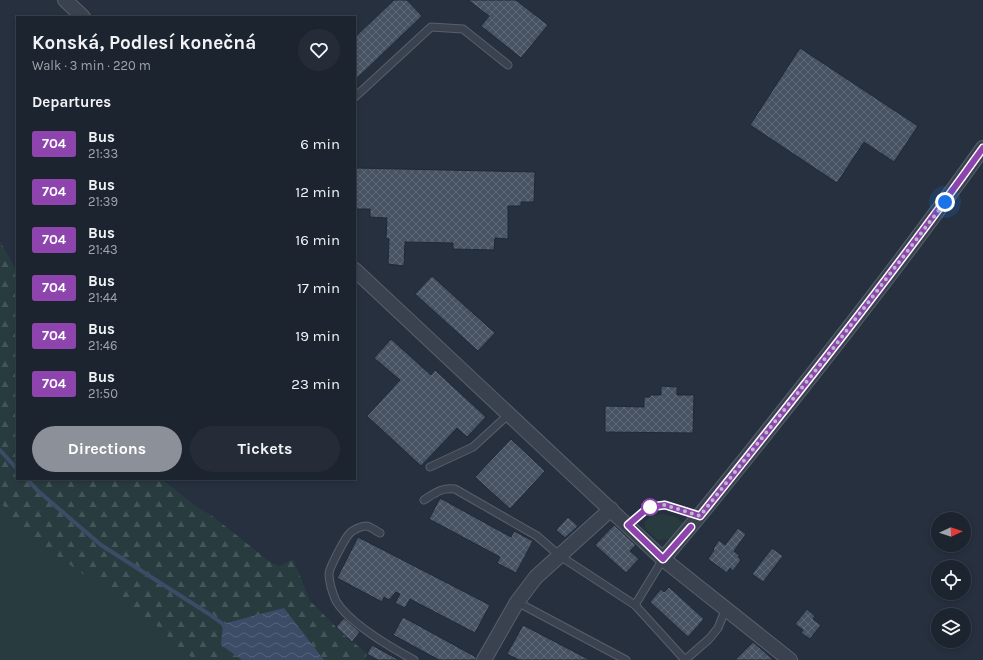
<!DOCTYPE html>
<html lang="en">
<head>
<meta charset="utf-8">
<style>
  :root { --surface:#1c242f; --page:#252c37; --text:#f1f3f6; --muted:#a0a4aa; --line:#3a414b; --accent:#8c9099 }
  body { margin:0; font-family:Karla,sans-serif; background:var(--page); color:var(--text); height:100vh; display:flex; flex-direction:column; font-size:15px; white-space:nowrap }
  * { box-sizing:border-box; margin:0 }
  p { font-size:13px; color:var(--muted) }
  .icon { flex:none; width:22px; height:22px; fill:none; stroke:currentColor; stroke-width:2; stroke-linecap:round; stroke-linejoin:round }
  .map { position:relative; flex:1; overflow:hidden }
  .details { position:absolute; left:16px; top:16px; width:340px; height:464px; display:flex; flex-direction:column; background:var(--surface); border-radius:0px; box-shadow:0 2px 6px #0003,0 0 0 1px var(--line) }
  .details>* { flex:none }
  .badge { padding:0 8px; border-radius:3px; font-size:14px; line-height:26px }
  .needle { width:26px; rotate:87deg }
  .fabs { position:absolute; left:931px; top:512px; display:grid; gap:8px }
  .fabs a { display:grid; place-items:center; width:40px; height:40px; border-radius:50%; background:var(--surface); box-shadow:0 2px 6px #0003,0 0 0 1px var(--line); font-size:20px }
  .you { position:absolute; width:20px; height:20px; margin:-10px; border:3px solid #fff; border-radius:50%; background:#1a73e8; box-shadow:0 0 0 6px #1a73e833 }
  .map>.badge { position:absolute; translate:-50% -50%; box-shadow:0 0 0 2px #fff }
  h2 { padding:0 16px; font-size:15px; line-height:36px }
  .round { display:grid; place-items:center; flex:none; width:42px; height:42px; border-radius:21px; background:var(--page) }
  .head { display:flex; align-items:center; justify-content:space-between; height:68px; padding:0 16px }
  h1 { font-size:19px; font-weight:700; line-height:30px }
  .primary-button { display:flex; gap:8px; margin-top:auto; padding:8px 16px }
  .primary-button a { flex:1; height:46px; border-radius:24px; background:var(--accent); color:#fff; font-size:16px; font-weight:700; line-height:46px; text-align:center }
  .primary-button a+a { background:var(--page); color:var(--text) }
  ul { padding:0; list-style:none }
  li { display:flex; align-items:center; gap:12px; height:48px; padding:0 16px }
  li div { flex:1 }
  li b { display:block; font-size:15px }
  li em { font-style:normal }
  li .badge { min-width:44px; font-weight:700; text-align:center }
  .map>svg:first-child { display:block }
</style>
</head>
<body>
<div class="map">
<svg width="983" height="660" viewBox="0 0 983 660">
  <defs>
    <pattern id="forest-firs" width="22" height="20" patternUnits="userSpaceOnUse"><rect width="22" height="20" fill="#283c40"/><path d="M5 1l3.5 6h-7zM16 11l3.5 6h-7z" fill="#45565a"/></pattern>
    <pattern id="water-waves" width="16" height="10" patternUnits="userSpaceOnUse"><rect width="16" height="10" fill="#3c4c67"/><path d="M0 5q4-4 8 0t8 0" fill="none" stroke="#56647b"/></pattern>
    <pattern id="building-cross-hatch" width="8" height="8" patternUnits="userSpaceOnUse"><rect width="8" height="8" fill="#475263"/><path d="M0 0l8 8M0 8l8-8" fill="none" stroke="#5f6978"/></pattern>
  </defs>
  <rect width="100%" height="100%" fill="#26303f"/>
  <g fill="#283c40">
    <path d="M0,501L17,524L41,545L105,589L124,605L152,621L176,645L195,660H0Z"/>
    <path d="M663,514L675,517L686,525L673,539L658,540L645,529V521L652,516Z"/>
  </g>
  <path fill="url(#forest-firs)" d="M0,241L17,272V479H162L193,504L215,518L270,562L279,566L293,559L310,601L336,627L367,654L365,660H324L284,608L221,645L242,660H195L176,645L152,621L124,605L105,589L41,545L17,524L0,501Z"/>
  <path fill="url(#water-waves)" d="M284,608L324,660H242L221,645L223,624Z"/>
  <g fill="none" stroke-linecap="round" stroke-linejoin="round">
    <g stroke="#3c4c67" stroke-width="4">
      <path d="M0,450L17,469"/>
      <path d="M27,479L38,491L101,545L209,614L227,627"/>
    </g>
  </g>
  <g fill="url(#building-cross-hatch)" stroke="#212936">
    <path d="M394,0H407L422,16L355,80V37Z"/>
    <path d="M468,0H516L548,25L521,58L481,26L489,16Z"/>
    <path d="M800,48L918,126L894,162L864,142L837,183L750,125Z"/>
    <path d="M355,168L535,172L534,202H521V206H508V239L495,238L494,250L453,249V243L405,242L404,266L388,264L389,239L386,238L387,218L370,217V209H355Z"/>
    <path d="M432,276L495,333L478,351L415,294Z"/>
    <path d="M391,339L431,375L435,370L486,417L467,437L457,428L421,466L367,416L400,380L374,358Z"/>
    <path d="M661,386L677,387V395H694L693,433L605,432V406L644,407V397H650V395H661Z"/>
    <path d="M511,439L545,471L510,509L475,477Z"/>
    <path d="M440,498L511,537L514,531L533,541L516,573L497,563L500,557L429,519Z"/>
    <path d="M568,517L578,526L565,538L556,530Z"/>
    <path d="M614,525L636,545L630,551L639,559L626,573L595,545Z"/>
    <path d="M738,528L746,534L734,551L740,556L738,557L741,560L733,571L730,568L727,573L708,559L714,550L713,549L719,540L725,545Z"/>
    <path d="M358,537L490,605L475,633L410,599L405,608L395,603L400,594L396,592L389,600L384,597L382,602L337,578Z"/>
    <path d="M772,548L783,556L763,582L752,574Z"/>
    <path d="M669,587L704,619L688,637L650,602L661,589L664,592Z"/>
    <path d="M807,609L815,616L813,619L821,625L810,639L801,633L803,630L795,624Z"/>
    <path d="M403,617L476,657V660H439L393,635Z"/>
    <path d="M344,618L360,632L352,642L336,627Z"/>
    <path d="M523,625L590,660H519L507,654Z"/>
    <path d="M753,642L759,647L773,660H735Z"/>
    <path d="M372,645L399,660H378L367,654Z"/>
  </g>
  <g fill="none" stroke-linecap="round" stroke-linejoin="round">
    <g stroke="#58606c" stroke-width="9">
      <g id="lane">
        <path d="M355,97L431,27L463,29L508,65"/>
        <path d="M430,467L473,447L509,414"/>
        <path d="M424,500C435,493 442,487 455,489L537,536L560,556L635,605L685,660"/>
        <path d="M628,525L649,507L665,505L700,516"/>
        <path d="M380,533C376,531 370,526 366,526C361,526 353,530 350,533C345,538 329,568 329,574C329,582 333,594 336,601C349,623 392,648 414,660"/>
        <path d="M517,602L626,660"/>
        <path d="M635,605L663,559"/>
        <path d="M685,660L709,639L718,628L726,608"/>
      </g>
    </g>
    <g stroke="#58606c" stroke-width="16">
      <g id="street">
        <path d="M65,0L83,17"/>
        <path d="M355,270L663,559L790,660"/>
        <path d="M663,559C708,507 750,453 793,399C858,317 922,234 983,148"/>
        <path d="M484,660L517,602L536,577L611,509"/>
      </g>
    </g>
    <use href="#lane" stroke="#3a424f" stroke-width="7"/>
    <use href="#street" stroke="#3a424f" stroke-width="14"/>
  </g>
  <g fill="none" stroke-linecap="round" stroke-linejoin="round">
    <g stroke="#fff" stroke-width="9">
      <path id="line" d="M691,527L663,559L628,525L649,507L665,505L700,516C797,395 893,274 983,148"/>
    </g>
    <use href="#line" stroke="#8e44ad" stroke-width="6"/>
    <path stroke="#b6bdc9" stroke-width="4" stroke-dasharray="0 7.2" d="M650,507L665,505L700,516L831,351L945,202"/>
  </g>
  <circle fill="#fff" stroke="#8e44ad" stroke-width="2" cx="650" cy="507" r="8"/>
</svg>
<div class="fabs">
<a><svg class="needle" viewBox="-14 -14 28 28"><path d="M0-13l5 13h-10z" fill="#e53935"/><path d="M0 13l5-13h-10z" fill="#a0a4aa"/></svg></a>
<a><svg class="icon" aria-label="locate" viewBox="0 0 24 24"><circle cx="12" cy="12" r="6"/><path d="M12 2v4M12 18v4M2 12h4M18 12h4"/></svg></a>
<a><svg class="icon" aria-label="layers" viewBox="0 0 24 24"><path d="M12 4l9 5-9 5-9-5zM3 14l9 5 9-5"/></svg></a>
</div>
<div class="you" style="left:945px;top:202px"></div>
<section class="details">
<div class="head"><div><h1>Konská, Podlesí konečná</h1><p>Walk · 3 min · 220 m</p></div><a class="round"><svg class="icon" aria-label="heart" viewBox="0 0 24 24"><path d="M12 20l-8-8c-3-5 5-10 8-4 3-6 11-1 8 4z"/></svg></a></div>
<h2>Departures</h2>
<ul>
<li><span class="badge" style="background:#8e44ad;color:#fff">704</span><div><b>Bus</b><p>21:33</p></div><em>6 min</em></li>
<li><span class="badge" style="background:#8e44ad;color:#fff">704</span><div><b>Bus</b><p>21:39</p></div><em>12 min</em></li>
<li><span class="badge" style="background:#8e44ad;color:#fff">704</span><div><b>Bus</b><p>21:43</p></div><em>16 min</em></li>
<li><span class="badge" style="background:#8e44ad;color:#fff">704</span><div><b>Bus</b><p>21:44</p></div><em>17 min</em></li>
<li><span class="badge" style="background:#8e44ad;color:#fff">704</span><div><b>Bus</b><p>21:46</p></div><em>19 min</em></li>
<li><span class="badge" style="background:#8e44ad;color:#fff">704</span><div><b>Bus</b><p>21:50</p></div><em>23 min</em></li>
</ul>
<div class="primary-button"><a>Directions</a><a>Tickets</a></div>
</section>
</div>
</body>
</html>
